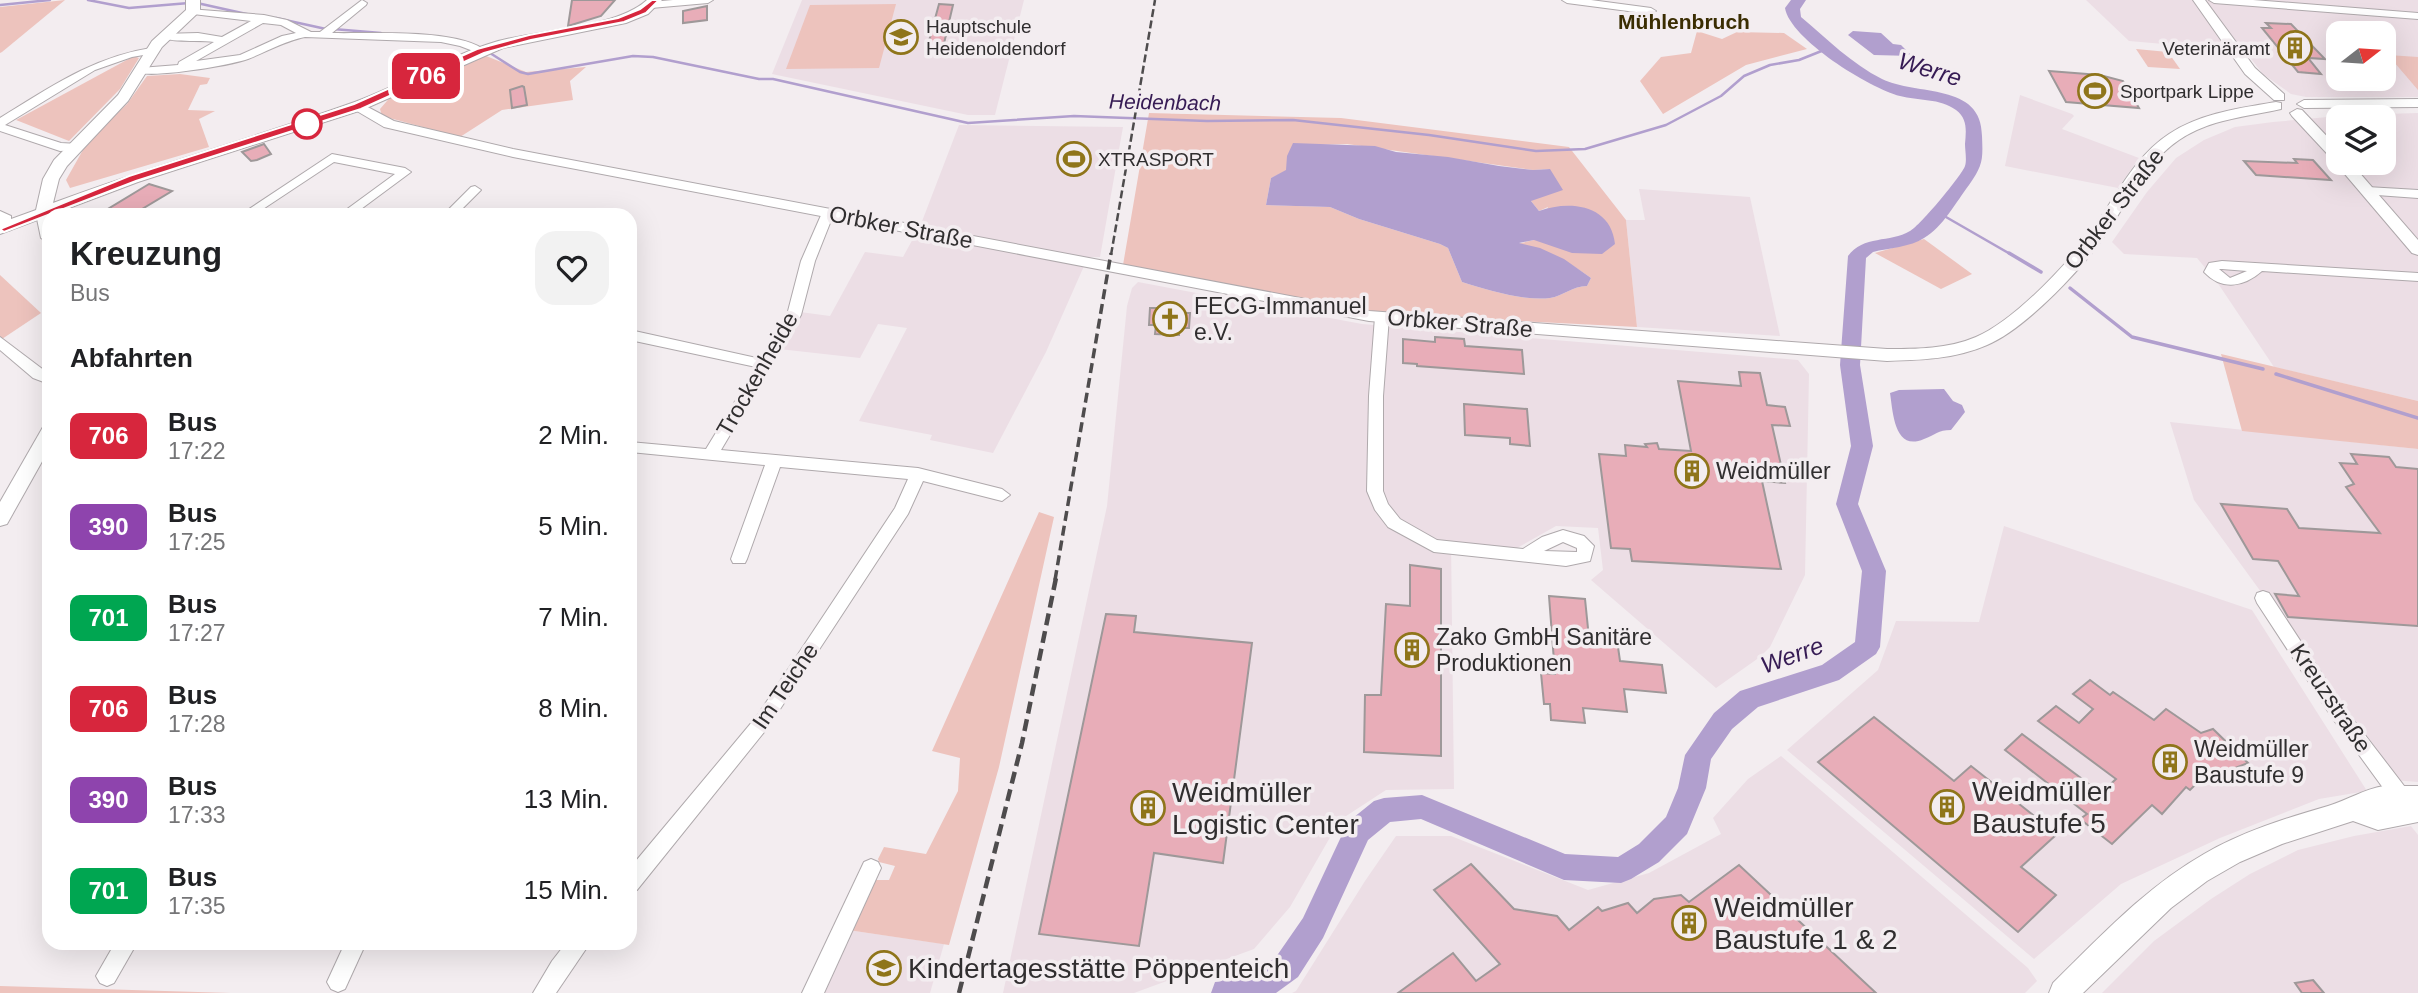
<!DOCTYPE html>
<html lang="de">
<head>
<meta charset="utf-8">
<style>
  :root { --surface:#fff; --page:#f2f2f2; --text:#202124; --muted:#757577 }
  body { margin:0; font-family:Helvetica,sans-serif; background:var(--page); color:var(--text); height:100vh; display:flex; flex-direction:column; font-size:26px; white-space:nowrap }
  * { box-sizing:border-box; margin:0 }
  p { font-size:23px; color:var(--muted) }
  .icon { flex:none; width:38px; height:38px; fill:none; stroke:currentColor; stroke-width:2; stroke-linecap:round; stroke-linejoin:round }
  .map { position:relative; flex:1; overflow:hidden }
  .drawer { position:absolute; left:42px; top:208px; width:595px; height:742px; display:flex; flex-direction:column; background:var(--surface); border-radius:21px; box-shadow:0 7px 28px #0002 }
  .drawer>* { flex:none }
  .badge { padding:0 14px; border-radius:10px; font-size:24px; line-height:46px }
  .needle { width:46px; rotate:73deg }
  .fabs { position:absolute; left:2326px; top:21px; display:grid; gap:14px }
  .fabs a { display:grid; place-items:center; width:70px; height:70px; border-radius:14px; background:var(--surface); box-shadow:0 7px 28px #0002; font-size:35px }
  .map>.badge { position:absolute; translate:-50% -50%; box-shadow:0 0 0 4px #fff }
  h2 { padding:0 28px; font-size:26px; line-height:63px }
  .round { display:grid; place-items:center; flex:none; width:74px; height:74px; border-radius:21px; background:var(--page) }
  .head { display:flex; align-items:center; justify-content:space-between; height:119px; padding:0 28px }
  h1 { font-size:33px; font-weight:700; line-height:52px }
  ul { padding:0; list-style:none }
  li { display:flex; align-items:center; gap:21px; height:91px; padding:0 28px }
  li div { flex:1 }
  li b { display:block; font-size:26px }
  li em { font-style:normal }
  li .badge { min-width:77px; font-weight:700; text-align:center }
  .map>svg:first-child { display:block }
</style>
</head>
<body>
<div class="map">
<svg width="2418" height="993" viewBox="0 0 2418 993">
  <rect width="100%" height="100%" fill="#f3edf0"/>
  <g fill="#ecdee5" fill-rule="evenodd">
    <path d="M802,0H1024L995,115H968L772,74Z"/>
    <path d="M2086,0H2418V97H2306L2291,94L2263,74L2245,51L2129,41ZM2338,33H2384V79H2338Z"/>
    <path d="M2020,95L2072,114L2074,116L2062,129L2139,158L2118,188L2005,166Z"/>
    <path d="M2418,113V401L2274,367L2217,282L2197,258L2124,254L2112,242L2147,192L2176,158L2204,140L2235,127L2273,122L2350,115ZM2338,117H2384V163H2338Z"/>
    <path d="M959,125L1123,127L1100,257H1088L1046,352L993,453L930,440L932,435L859,421L907,328L878,324L860,358L779,349L800,312L830,316L865,252L903,257L921,224Z"/>
    <path d="M1639,189L1750,197L1780,336L1637,327L1626,220H1645Z"/>
    <path d="M1138,282L1362,324L1798,360L1809,374L1805,575L1770,647L1760,657L1716,688L1591,580L1603,570L1598,528L1556,526L1517,548L1451,542L1454,789L1386,790L1340,820L1290,907L1254,949L1134,993H1003L1107,506L1127,306L1132,288Z"/>
    <path d="M2170,422L2418,449V782L2393,780L2320,673L2194,500Z"/>
    <path d="M2004,526L2252,610L2367,791L2319,799L2220,838L2121,884L2034,959L1787,750L1878,670L1896,621L1979,622Z"/>
    <path d="M1781,756L2028,968L2037,981L2025,993H1292L1296,991L1365,881L1396,836H1451L1588,890L1649,873L1721,834L1713,818L1748,779Z"/>
    <path d="M2411,826L2418,835V993H2102L2154,941L2211,899L2250,874L2298,850L2354,836Z"/>
    <path d="M848,930L944,944L930,993H821Z"/>
  </g>
  <g fill="#edc3bd" fill-rule="evenodd">
    <path d="M65,0L2,52L0,53V7Z"/>
    <path d="M896,4L879,68L786,69L810,5Z"/>
    <path d="M1697,31L1722,39L1737,32L1784,33L1807,49L1746,65L1663,114L1640,81L1661,57L1691,53Z"/>
    <path d="M2136,49L2168,52L2180,69L2148,67Z"/>
    <path d="M481,54L526,72L586,67L570,81L573,100L502,110L460,137L382,116L380,109L393,94Z"/>
    <path d="M2388,55L2418,57V90Z"/>
    <path d="M134,56L139,58L120,89L69,141L16,120Z"/>
    <path d="M180,74L210,78L207,84L200,85L188,110L215,111L199,119L209,147L70,188L66,180L88,141L127,104L147,76Z"/>
    <path d="M1149,113L1341,118L1569,147L1626,220L1637,327L1384,314L1123,265ZM1347,144L1533,170L1550,169L1531,201L1539,211L1548,207L1534,240L1517,244C1546,249 1567,261 1591,278L1587,286C1573,286 1563,296 1550,298C1523,301 1487,290 1462,282L1448,248L1440,244L1359,219L1330,207L1266,205L1271,178L1286,171L1315,145Z"/>
    <path d="M1924,239L1972,274L1941,289L1875,253Z"/>
    <path d="M0,275L41,313L2,339L0,337Z"/>
    <path d="M2221,354L2418,401V449L2242,431Z"/>
    <path d="M1039,512L1054,517L999,767L949,945L848,930L868,880H889L895,866L879,862L878,859L884,847L926,854L958,791L960,758L932,751Z"/>
    <path d="M0,986L231,993H0Z"/>
  </g>
  <g fill="#b19fce">
    <path d="M1853,31L1881,33L1893,44L1901,45L1912,56L1874,55L1848,35Z"/>
    <path d="M1293,143L1375,146L1396,152L1448,157L1499,166L1533,170L1550,169L1563,190L1531,201L1539,211C1569,200 1611,204 1615,244L1602,254L1572,253L1534,240L1519,243L1540,248L1564,259L1591,278L1587,286C1573,286 1563,296 1550,298C1523,301 1487,290 1462,282L1448,248L1440,244L1359,219L1330,207L1266,205L1271,178L1286,170L1287,156Z"/>
    <path d="M1944,389L1953,401L1962,405L1965,412L1951,430C1938,430 1935,435 1924,439C1894,452 1893,412 1890,393L1899,390Z"/>
  </g>
  <g fill="none" stroke-linecap="round" stroke-linejoin="round">
    <g stroke="#b19fce" stroke-width="2.5">
      <path d="M88,0L129,8L189,3"/>
      <path d="M197,3L251,15"/>
      <path d="M0,5L50,0"/>
      <path d="M276,18L326,29"/>
      <path d="M333,29L381,33"/>
      <path d="M490,53L520,72L528,74L633,56L653,57L759,79H773L968,123L1074,116L1207,121L1293,120L1429,135L1536,151L1585,149L1666,125L1721,96L1744,76L1770,65L1799,60L1829,48"/>
      <path d="M1939,213L2012,255"/>
    </g>
    <g stroke="#b19fce" stroke-width="3.5">
      <path d="M2009,253L2041,272"/>
      <path d="M2070,288L2132,337L2263,369"/>
      <path d="M2276,374L2418,418"/>
    </g>
    <path fill="#b19fce" fill-rule="evenodd" d="M1791,0H1806L1800,9L1801,17C1827,39 1852,64 1882,79C1916,96 1982,82 1982,136C1983,160 1983,165 1969,185C1956,202 1943,227 1924,238C1911,247 1888,248 1873,252L1866,258L1860,365L1873,446L1858,504L1886,571L1880,647L1876,654L1839,680L1758,707L1732,729L1711,759L1706,788L1687,834L1659,862L1631,879L1621,883L1564,880L1421,819L1390,822L1368,840L1323,938L1298,977L1276,993H1211L1215,982L1250,975L1276,957L1303,918L1348,822L1374,801L1384,798L1422,795L1565,854L1618,857L1639,844L1666,817L1678,788L1685,755L1714,713L1740,691L1822,665L1855,642L1862,571L1836,504L1851,446L1840,365L1848,256C1863,235 1890,243 1910,231C1920,226 1962,175 1965,166C1967,160 1965,150 1965,144C1966,131 1968,119 1956,110C1940,98 1918,101 1900,96C1869,88 1790,39 1785,8Z"/>
  </g>
  <g fill="#e8adb8" stroke="#9e9899" stroke-width="2">
    <path d="M572,0H615L601,16L568,26Z"/>
    <path d="M939,4L953,5L942,52H926Z"/>
    <path d="M707,6V20L683,23V11Z"/>
    <path d="M2266,23L2291,24L2325,59L2308,58L2321,74L2298,72L2262,28H2271Z"/>
    <path d="M2049,71L2100,75L2123,81L2139,108L2066,102Z"/>
    <path d="M522,86L524,87L527,105L512,108L510,90Z"/>
    <path d="M264,144L271,154L257,160L251,161L242,152Z"/>
    <path d="M2294,159L2313,160L2331,180L2256,175L2244,161L2297,163Z"/>
    <path d="M149,184L172,191L132,215H114L103,212Z"/>
    <path d="M1150,308H1177L1176,313H1190L1189,328H1179V335L1155,334L1156,325H1149Z"/>
    <path d="M1435,337L1464,339L1465,346L1522,350L1524,374L1417,366V364L1403,363V339L1435,342Z"/>
    <path d="M1739,372L1760,373L1767,405L1785,407L1790,426L1772,425L1785,483L1762,481L1781,569L1632,561L1630,549L1611,548L1599,454L1626,456L1625,445L1647,447L1645,444L1657,443L1659,449L1691,451L1678,381L1741,386Z"/>
    <path d="M1464,404L1527,409L1530,446L1510,444V438L1465,435Z"/>
    <path d="M2351,454L2389,457L2396,467L2418,469V626L2288,617L2275,594L2299,596L2278,561L2253,559L2221,504L2287,509L2299,528L2380,533L2346,487L2354,484L2340,463L2357,464Z"/>
    <path d="M1410,565L1441,569V756L1364,752L1365,695H1381L1386,604L1410,606Z"/>
    <path d="M1549,596L1585,599L1589,638L1617,640L1620,661L1662,665L1666,693L1624,689L1627,712L1583,708L1585,723L1551,720L1550,704H1544L1541,673L1555,674Z"/>
    <path d="M1106,614L1136,616L1134,632L1252,643L1223,863L1154,853L1139,946L1039,934Z"/>
    <path d="M2090,680L2110,695L2113,692L2154,720L2166,709L2201,733L2213,729L2248,763L2197,783L2190,790L2186,787L2162,814L2152,805L2112,844L2080,819L2087,814L2005,750L2022,734L2101,793L2116,779L2038,721L2056,706L2079,723L2093,709L2073,694Z"/>
    <path d="M1874,717L1954,781L1971,766L2057,834L2021,867L2056,895L2018,932L1818,762Z"/>
    <path d="M1471,864L1514,909L1557,916L1569,930L1598,907L1602,911L1628,903L1637,913L1654,899L1681,895L1689,902L1739,865L1876,993H1398L1453,953L1476,981L1500,964L1434,890Z"/>
    <path d="M2313,980L2324,993H2302L2295,983Z"/>
  </g>
  <g fill="none" stroke-linecap="round" stroke-linejoin="round">
    <g stroke="#afa9ac" stroke-width="2">
      <g id="minor">
        <path d="M362,0L367,3L366,5L332,33C370,34 458,28 486,51L481,54L460,46L441,42L305,37C285,41 268,51 248,59C231,65 147,80 134,71L140,68L178,65L179,62L214,42C198,39 172,44 160,36L161,34L198,33L222,37L251,21L193,14L189,13V9L264,15L287,20L311,32H320ZM263,23L281,25L296,33L282,36L240,55L196,61Z"/>
        <path d="M673,0H713L708,3L651,8L646,5L651,2Z"/>
        <path d="M1562,0H1591L1651,8L1656,11L1651,14L1567,3Z"/>
        <path d="M2209,0H2253L2418,13V19L2214,3Z"/>
        <path d="M151,48L155,49V53L132,57L95,70L5,125L61,143L78,144V150L60,151L0,131V118C49,88 93,57 151,48Z"/>
        <path d="M332,154L405,168L411,172L353,215H339L395,174L334,162L254,215H240Z"/>
        <path d="M475,186L481,190L456,215H443L471,187Z"/>
        <path d="M2367,187L2418,190V198L2363,194L2361,191Z"/>
        <path d="M828,209L834,213L815,261L801,315L721,450L918,468L1002,489L1010,495L1002,501L923,481L908,514L769,726L637,890L630,892V868L757,716L895,508L908,479L780,467L747,559L745,563H733L731,559L765,465L630,452V442L706,449L756,367L630,340V330L761,359L787,315L801,261L822,213Z"/>
        <path d="M0,211L11,216V230L6,231L0,228Z"/>
        <path d="M2222,261L2418,273V281L2262,271C2244,287 2222,291 2204,272L2209,263ZM2219,269H2222L2247,271L2230,278Z"/>
        <path d="M1382,313L1389,317L1383,396V491L1388,504L1400,519L1437,540L1523,549L1542,537L1563,530L1584,536L1594,546L1590,561L1566,566L1434,552L1388,527L1375,510L1367,491L1369,396L1375,317ZM1563,542L1577,548V552L1544,551Z"/>
        <path d="M0,337L49,374V384L33,378L0,350Z"/>
        <path d="M2263,591L2269,593L2345,709L2408,791L2411,797L2408,803L2401,805L2394,803L2333,719L2257,603L2255,598L2257,593Z"/>
        <path d="M871,859L878,862L881,868L824,993H802L864,862Z"/>
        <path d="M115,943H137L114,983L107,986L100,983L96,976Z"/>
        <path d="M345,943H366L345,989L338,992L331,989L327,982Z"/>
        <path d="M566,943H590L556,993H533L552,961Z"/>
      </g>
    </g>
    <g stroke="#afa9ac" stroke-width="2">
      <g id="tertiary">
        <path d="M2193,0H2205L2255,68L2284,94V100H2274L2245,74Z"/>
        <path d="M2418,99V107L2304,108L2297,104L2304,100Z"/>
        <path d="M2276,102L2281,103V109C2246,117 2210,119 2179,140C2148,161 2130,197 2110,228C2087,264 2026,329 1987,345C1955,359 1921,360 1887,361L1369,321L513,157L384,127L350,107L357,103L362,104L394,121L513,149L1369,311L1887,349C1917,349 1948,349 1976,337C2016,320 2076,256 2099,220C2119,190 2138,154 2169,134C2201,113 2240,108 2276,102Z"/>
        <path d="M2297,109L2302,110L2338,148V163H2351L2418,240V255L2412,253L2338,166L2337,161L2333,160L2292,116L2290,113Z"/>
        <path d="M44,209L49,211L52,215H49V243L41,238L36,214Z"/>
        <path d="M49,426V449L7,524L0,526V502L43,427Z"/>
      </g>
    </g>
    <g stroke="#afa9ac" stroke-width="2">
      <g id="secondary">
        <path d="M186,0H200V11L162,47L128,101L67,166L59,179L53,203C151,166 251,139 349,104C399,87 445,57 495,42C538,29 615,29 647,0H662L648,14L626,23L503,48L362,110L138,182L0,234V223L36,210L43,179L54,160L118,95L152,41L186,10Z"/>
        <path d="M2384,786H2418V822L2378,830L2353,821L2282,844L2240,862L2207,881L2171,908L2083,993H2049L2053,983C2100,937 2146,887 2204,854C2242,832 2286,818 2328,806C2348,800 2364,789 2384,786Z"/>
      </g>
    </g>
    <use href="#minor" fill="#fff" fill-rule="evenodd"/>
    <use href="#tertiary" fill="#fff" fill-rule="evenodd"/>
    <use href="#secondary" fill="#fff" fill-rule="evenodd"/>
    <path stroke="#4e4c4d" stroke-width="2.5" stroke-dasharray="8 3.5" stroke-linecap="butt" d="M1111,255L1155,0"/>
    <path stroke="#4e4c4d" stroke-width="3.5" stroke-dasharray="10 5" stroke-linecap="butt" d="M1055,580L1111,253"/>
    <path stroke="#4e4c4d" stroke-width="4.5" stroke-dasharray="12 6" stroke-linecap="butt" d="M959,993L1022,743L1056,578"/>
  </g>
  <path fill="#d7263d" stroke="#fff" stroke-width="2" d="M652,0H659L646,13L624,22L531,40L484,53L361,109L136,181L4,232L0,229L129,176L354,104L477,49L529,35L618,18L640,9Z"/>
  <defs>
    <g id="school-ring" transform="scale(1.75)"><circle r="9.5" fill="#f3edf0" stroke="#8f751a" stroke-width="1.5"/><path d="M0-5L7-2L0 1L-7-2ZM-4 1L0 2.5L4 1V4Q0 6-4 4Z" fill="#8f751a"/></g>
    <g id="building-ring" transform="scale(1.75)"><circle r="9.5" fill="#f3edf0" stroke="#8f751a" stroke-width="1.5"/><path d="M-4-6H4V6H1V3H-1V6H-4ZM-2.5-4.3h1.7v1.8h-1.7ZM.8-4.3h1.7v1.8H.8ZM-2.5-1h1.7V.8h-1.7ZM.8-1h1.7V.8H.8Z" fill="#8f751a"/></g>
    <g id="stadium-ring" transform="scale(1.75)"><circle r="9.5" fill="#f3edf0" stroke="#8f751a" stroke-width="1.5"/><path d="M0-5a6.5 5 0 1 0 0 10a6.5 5 0 1 0 0-10ZM-3.5-1.8h7v3.6h-7Z" fill="#8f751a"/></g>
    <g id="church-ring" transform="scale(1.75)"><circle r="9.5" fill="#f3edf0" stroke="#8f751a" stroke-width="1.5"/><path d="M-1.2-6h2.4v3.5h3.3v2.4h-3.3V6h-2.4V-.1h-3.3v-2.4h3.3Z" fill="#8f751a"/></g>
  </defs>
  <g fill-rule="evenodd">
    <use href="#school-ring" x="901" y="37"/>
    <use href="#building-ring" x="2295" y="48"/>
    <use href="#stadium-ring" x="2095" y="91"/>
    <use href="#stadium-ring" x="1074" y="159"/>
    <use href="#church-ring" x="1170" y="319"/>
    <use href="#building-ring" x="1692" y="471"/>
    <use href="#building-ring" x="1412" y="650"/>
    <use href="#building-ring" x="2170" y="762"/>
    <use href="#building-ring" x="1947" y="807"/>
    <use href="#building-ring" x="1148" y="808"/>
    <use href="#building-ring" x="1689" y="923"/>
    <use href="#school-ring" x="884" y="968"/>
  </g>
  <circle fill="#fff" stroke="#d7263d" stroke-width="3.5" cx="307" cy="124" r="14"/>
  <g text-anchor="middle" dominant-baseline="central" stroke-width="7" stroke-linejoin="round" paint-order="stroke">
    <g font-size="19" fill="#302e2f" stroke="#f3edf0" text-anchor="start">
      <text x="926" y="26">Hauptschule<tspan x="926" dy="22">Heidenoldendorf</tspan></text>
      <text x="2270" y="48" text-anchor="end">Veterinäramt</text>
      <text x="2120" y="91">Sportpark Lippe</text>
      <text x="1098" y="159">XTRASPORT</text>
    </g>
    <g font-size="21" font-weight="bold" fill="#3a2d02" stroke="#f3edf0">
      <text x="1684" y="21">Mühlenbruch</text>
    </g>
    <g font-size="21" font-style="italic" fill="#361b54" stroke="#f3edf0">
      <text transform="translate(1165 102) rotate(1)">Heidenbach</text>
    </g>
    <g font-size="23" fill="#302e2f" stroke="#f3edf0">
      <text transform="translate(2114 209) rotate(-52)">Orbker Straße</text>
      <text transform="translate(901 227) rotate(11)">Orbker Straße</text>
      <text transform="translate(1460 323) rotate(5)">Orbker Straße</text>
      <text transform="translate(757 374) rotate(-60)">Trockenheide</text>
      <text transform="translate(785 686) rotate(-56)">Im Teiche</text>
      <text transform="translate(2331 698) rotate(56)">Kreuzstraße</text>
    </g>
    <g font-size="23" fill="#302e2f" stroke="#f3edf0" text-anchor="start">
      <text x="1194" y="306">FECG-Immanuel<tspan x="1194" dy="26">e.V.</tspan></text>
      <text x="1716" y="471">Weidmüller</text>
      <text x="1436" y="637">Zako GmbH Sanitäre<tspan x="1436" dy="26">Produktionen</tspan></text>
      <text x="2194" y="749">Weidmüller<tspan x="2194" dy="26">Baustufe 9</tspan></text>
    </g>
    <g font-size="24" font-style="italic" fill="#361b54" stroke="#f3edf0">
      <text transform="translate(1930 69) rotate(17)">Werre</text>
      <text transform="translate(1792 655) rotate(-20)">Werre</text>
    </g>
    <g font-size="28" fill="#302e2f" stroke="#f3edf0" text-anchor="start">
      <text x="1972" y="791">Weidmüller<tspan x="1972" dy="32">Baustufe 5</tspan></text>
      <text x="1172" y="792">Weidmüller<tspan x="1172" dy="32">Logistic Center</tspan></text>
      <text x="1714" y="907">Weidmüller<tspan x="1714" dy="32">Baustufe 1 &amp; 2</tspan></text>
      <text x="908" y="968">Kindertagesstätte Pöppenteich</text>
    </g>
  </g>
</svg>
<div class="fabs">
<a><svg class="needle" viewBox="-14 -14 28 28"><path d="M0-13l5 13h-10z" fill="#e53935"/><path d="M0 13l5-13h-10z" fill="#757577"/></svg></a>
<a><svg class="icon" aria-label="layers" viewBox="0 0 24 24"><path d="M12 4l9 5-9 5-9-5zM3 14l9 5 9-5"/></svg></a>
</div>
<b class="badge" style="left:426px;top:76px;background:#d7263d;color:#fff">706</b>
<section class="drawer">
<div class="head"><div><h1>Kreuzung</h1><p>Bus</p></div><a class="round"><svg class="icon" aria-label="heart" viewBox="0 0 24 24"><path d="M12 20l-8-8c-3-5 5-10 8-4 3-6 11-1 8 4z"/></svg></a></div>
<h2>Abfahrten</h2>
<ul>
<li><span class="badge" style="background:#d7263d;color:#fff">706</span><div><b>Bus</b><p>17:22</p></div><em>2 Min.</em></li>
<li><span class="badge" style="background:#8e44ad;color:#fff">390</span><div><b>Bus</b><p>17:25</p></div><em>5 Min.</em></li>
<li><span class="badge" style="background:#00a651;color:#fff">701</span><div><b>Bus</b><p>17:27</p></div><em>7 Min.</em></li>
<li><span class="badge" style="background:#d7263d;color:#fff">706</span><div><b>Bus</b><p>17:28</p></div><em>8 Min.</em></li>
<li><span class="badge" style="background:#8e44ad;color:#fff">390</span><div><b>Bus</b><p>17:33</p></div><em>13 Min.</em></li>
<li><span class="badge" style="background:#00a651;color:#fff">701</span><div><b>Bus</b><p>17:35</p></div><em>15 Min.</em></li>
</ul>
</section>
</div>
</body>
</html>
